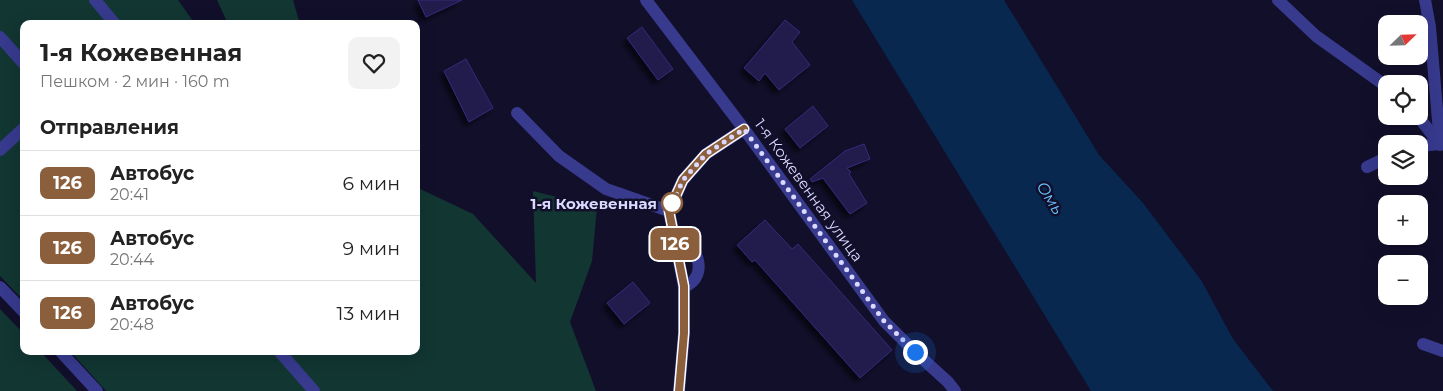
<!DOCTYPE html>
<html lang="ru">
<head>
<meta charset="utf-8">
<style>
  :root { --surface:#fff; --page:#f2f2f2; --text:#222; --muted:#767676; --line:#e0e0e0 }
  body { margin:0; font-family:Montserrat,sans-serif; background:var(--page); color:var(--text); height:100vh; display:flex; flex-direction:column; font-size:19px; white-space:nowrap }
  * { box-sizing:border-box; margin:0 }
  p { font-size:16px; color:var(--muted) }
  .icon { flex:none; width:28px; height:28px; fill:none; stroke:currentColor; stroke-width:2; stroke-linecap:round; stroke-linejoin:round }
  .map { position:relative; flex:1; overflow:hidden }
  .panel { position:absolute; left:20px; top:20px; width:400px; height:335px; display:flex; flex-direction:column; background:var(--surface); border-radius:10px; box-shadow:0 5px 20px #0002 }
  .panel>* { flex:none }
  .badge { padding:0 10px; border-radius:8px; font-size:18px; line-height:32px }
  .needle { width:32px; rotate:67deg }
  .controls { position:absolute; left:1378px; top:15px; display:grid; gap:10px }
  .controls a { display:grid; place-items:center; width:50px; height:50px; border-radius:10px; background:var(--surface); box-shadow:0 5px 20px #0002; font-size:25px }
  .you { position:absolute; width:25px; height:25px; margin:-12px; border:4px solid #fff; border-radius:50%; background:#1a73e8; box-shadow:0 0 0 8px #1a73e833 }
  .map>.badge { position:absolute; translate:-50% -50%; box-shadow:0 0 0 2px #fff }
  h2 { padding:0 20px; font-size:19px; line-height:45px }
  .round { display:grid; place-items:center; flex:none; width:52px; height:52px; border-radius:10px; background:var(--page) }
  .overview { display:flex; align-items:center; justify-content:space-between; height:85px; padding:0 20px }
  h1 { font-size:24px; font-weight:700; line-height:38px }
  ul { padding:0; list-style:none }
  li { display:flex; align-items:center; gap:15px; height:65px; padding:0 20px; border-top:1px solid var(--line) }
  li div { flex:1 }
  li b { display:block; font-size:19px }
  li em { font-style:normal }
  li .badge { min-width:55px; font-weight:700; text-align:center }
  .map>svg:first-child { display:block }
</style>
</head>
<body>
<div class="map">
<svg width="1443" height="391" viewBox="0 0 1443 391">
  <defs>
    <filter id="shadow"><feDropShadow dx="-4.5" dy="4.5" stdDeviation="2.5" flood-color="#0009"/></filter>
  </defs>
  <rect width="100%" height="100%" fill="#120f2b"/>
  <g fill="#123632">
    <path d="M0,0H178L195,24H24V301L0,276Z"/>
    <path d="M217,0H293L300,24H228Z"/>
    <path d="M416,187L473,214L536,283L533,191L597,207L592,261L570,322L596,391H106L70,351H416Z"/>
    <path d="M0,309L24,334V351H40L77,391H0Z"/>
  </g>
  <path fill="#092850" d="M852,0H1004L1099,155L1143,203L1201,280L1233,339L1273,391H1091Z"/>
  <g fill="#211a4d" stroke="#352b7b" filter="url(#shadow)">
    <path d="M418,0H462L426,17Z"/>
    <path d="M785,20L800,32L792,42L810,65L779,90L765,73L759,81L744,68Z"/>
    <path d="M642,27L673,69L658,80L627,38Z"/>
    <path d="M466,59L493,108L469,122L444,71Z"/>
    <path d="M813,106L828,126L800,148L785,129Z"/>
    <path d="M864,144L870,159L847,168L851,172L849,174L867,203L850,214L823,178L812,182L810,179L845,151Z"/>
    <path d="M765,220L792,249L798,244L892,350L860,378L755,260L752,262L737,245Z"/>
    <path d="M633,282L650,303L624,324L607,303Z"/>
  </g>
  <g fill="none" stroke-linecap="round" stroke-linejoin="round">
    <g stroke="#373a8d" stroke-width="12">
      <path d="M95,0L115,24"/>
      <path d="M646,0L744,129L884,321L915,352L948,382L955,391"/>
      <path d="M1278,0L1316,36L1386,86"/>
      <path d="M0,37L24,64"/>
      <path d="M517,113L559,156L606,189L669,211"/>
      <path d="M1418,116L1440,145"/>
      <path d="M1419,146L1440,144L1430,27L1425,0"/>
      <path d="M0,150L24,128"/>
      <path d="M1367,167L1386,158"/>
      <path d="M674,239C695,237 712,276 684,287"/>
      <path d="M0,287L24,312"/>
      <path d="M1423,344L1443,351"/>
      <path d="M60,351L97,391"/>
      <path d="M279,351L314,391"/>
      <path d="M679,391L684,333V287L669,211L683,180L706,154L744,129"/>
    </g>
  </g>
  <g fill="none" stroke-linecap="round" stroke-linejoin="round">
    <g stroke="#fff" stroke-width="11">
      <path id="line" d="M679,391L684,333V286L669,211L683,180L706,154L744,129"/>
    </g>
    <use href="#line" stroke="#8b5e3c" stroke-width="8"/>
    <path stroke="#dbd9ff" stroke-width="5" stroke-dasharray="0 9" d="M672,203L669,211L683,180L706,154L744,129L884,321L915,352"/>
  </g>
  <circle fill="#fff" stroke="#8b5e3c" stroke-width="2.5" cx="672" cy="203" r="10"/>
  <g text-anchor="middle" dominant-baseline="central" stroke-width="5" stroke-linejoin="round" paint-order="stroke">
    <g font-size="15" fill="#dbd9ff" stroke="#120f2b">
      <text transform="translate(809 190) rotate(54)">1-я Кожевенная улица</text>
    </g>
    <g font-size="15" font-weight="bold" fill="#dbd9ff" stroke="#120f2b" text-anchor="end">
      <text x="657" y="203">1-я Кожевенная</text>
    </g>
    <g font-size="16" font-style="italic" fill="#67c3ff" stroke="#120f2b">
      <text transform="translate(1050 198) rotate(58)">Омь</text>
    </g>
  </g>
</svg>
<div class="controls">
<a><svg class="needle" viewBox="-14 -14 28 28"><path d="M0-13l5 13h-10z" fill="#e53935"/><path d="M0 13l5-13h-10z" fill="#767676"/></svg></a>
<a><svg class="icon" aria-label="locate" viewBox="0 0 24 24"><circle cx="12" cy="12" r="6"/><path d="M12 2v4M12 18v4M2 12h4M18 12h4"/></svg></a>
<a><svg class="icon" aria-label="layers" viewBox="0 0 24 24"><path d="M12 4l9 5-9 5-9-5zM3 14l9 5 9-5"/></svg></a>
<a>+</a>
<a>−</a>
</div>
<div class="you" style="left:915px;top:352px"></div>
<b class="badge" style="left:675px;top:244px;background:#8b5e3c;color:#fff">126</b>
<section class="panel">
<div class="overview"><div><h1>1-я Кожевенная</h1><p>Пешком · 2 мин · 160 m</p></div><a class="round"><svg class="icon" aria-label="heart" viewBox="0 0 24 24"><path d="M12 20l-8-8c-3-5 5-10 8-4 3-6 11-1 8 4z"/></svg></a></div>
<h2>Отправления</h2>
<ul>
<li><span class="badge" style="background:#8b5e3c;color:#fff">126</span><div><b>Автобус</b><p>20:41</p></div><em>6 мин</em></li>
<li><span class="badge" style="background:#8b5e3c;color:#fff">126</span><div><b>Автобус</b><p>20:44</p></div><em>9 мин</em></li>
<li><span class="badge" style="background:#8b5e3c;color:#fff">126</span><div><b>Автобус</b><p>20:48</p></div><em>13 мин</em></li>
</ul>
</section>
</div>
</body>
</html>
